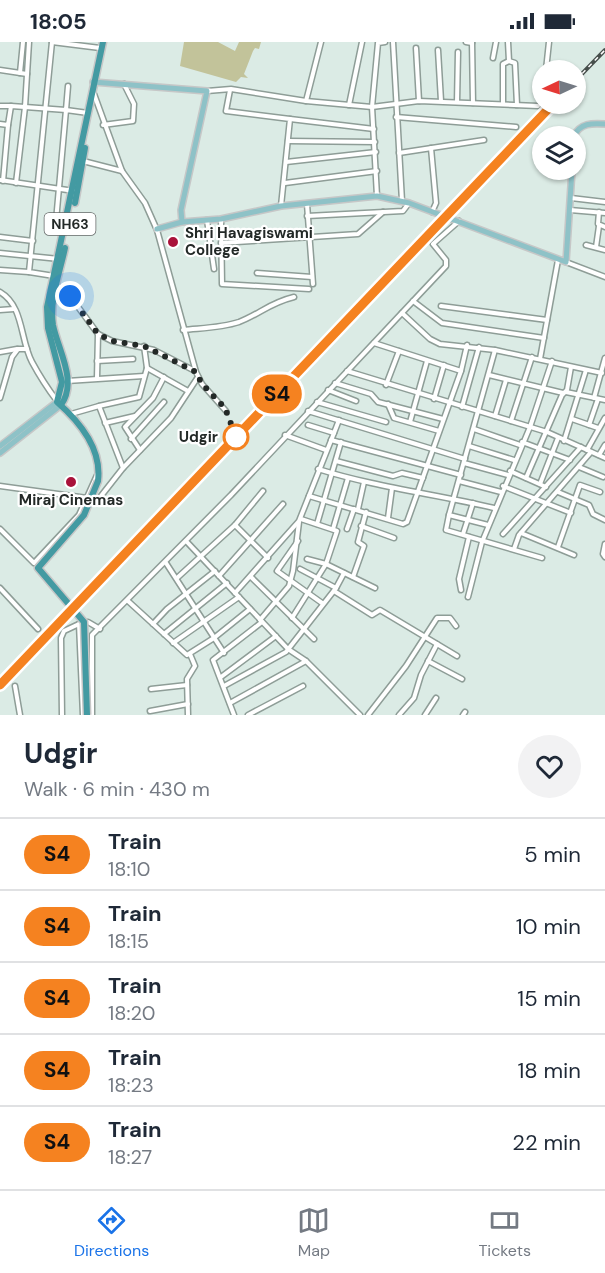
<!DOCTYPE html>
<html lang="en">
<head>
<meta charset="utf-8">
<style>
  :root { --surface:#fff; --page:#f2f2f3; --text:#1f2937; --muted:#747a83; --line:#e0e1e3; --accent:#1a73e8 }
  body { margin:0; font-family:"DM Sans",sans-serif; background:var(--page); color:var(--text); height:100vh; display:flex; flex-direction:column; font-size:22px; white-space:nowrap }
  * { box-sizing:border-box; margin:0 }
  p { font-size:20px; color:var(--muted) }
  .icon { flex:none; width:33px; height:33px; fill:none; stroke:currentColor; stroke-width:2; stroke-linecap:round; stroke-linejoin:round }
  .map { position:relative; height:673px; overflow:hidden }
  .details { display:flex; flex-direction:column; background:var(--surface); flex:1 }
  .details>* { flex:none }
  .badge { padding:0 12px; border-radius:20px; font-size:21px; line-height:39px }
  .needle { width:39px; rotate:266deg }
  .controls { position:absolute; left:532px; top:18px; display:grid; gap:12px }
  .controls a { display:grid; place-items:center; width:54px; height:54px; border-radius:50%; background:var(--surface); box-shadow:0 2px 4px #0004; font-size:30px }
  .you { position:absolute; width:30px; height:30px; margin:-15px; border:4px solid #fff; border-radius:50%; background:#1a73e8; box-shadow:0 0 0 9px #1a73e833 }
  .map>.badge { position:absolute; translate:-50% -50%; box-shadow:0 0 0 3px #fff }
  .round { display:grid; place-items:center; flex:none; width:63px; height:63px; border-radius:32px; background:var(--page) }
  .headline { display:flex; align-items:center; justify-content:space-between; height:102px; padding:0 24px }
  h1 { font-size:28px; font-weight:700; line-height:45px }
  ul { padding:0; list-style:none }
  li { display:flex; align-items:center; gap:18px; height:72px; padding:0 24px; border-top:2px solid var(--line) }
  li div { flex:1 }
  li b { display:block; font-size:22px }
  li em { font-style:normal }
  li .badge { min-width:66px; font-weight:700; text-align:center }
  .status { display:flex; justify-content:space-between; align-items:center; height:42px; padding:0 30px; background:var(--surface); direction:ltr }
  .status svg { height:16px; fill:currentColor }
  .menu { display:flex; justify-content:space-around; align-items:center; height:84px; border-top:2px solid var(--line); background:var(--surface); font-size:16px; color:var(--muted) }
  .menu a { display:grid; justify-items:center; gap:3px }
  .menu .current { color:var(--accent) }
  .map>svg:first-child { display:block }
</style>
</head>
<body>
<div class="status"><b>18:05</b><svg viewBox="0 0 49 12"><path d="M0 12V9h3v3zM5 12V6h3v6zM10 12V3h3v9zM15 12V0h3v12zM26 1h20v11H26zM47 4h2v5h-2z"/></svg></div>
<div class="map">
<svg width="605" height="673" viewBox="0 0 605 673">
  <rect width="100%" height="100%" fill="#dbebe5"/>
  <path fill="#c2c39a" d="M184,0H218L235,9L239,0H261L259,7L255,6L253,9L244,32L248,36L241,35L236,40L180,24Z"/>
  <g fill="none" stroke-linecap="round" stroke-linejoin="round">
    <g stroke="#8e9d97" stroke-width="7">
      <g id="minor">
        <path d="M52,0L29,230L54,234"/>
        <path d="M52,0L100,6"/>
        <path d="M393,0L402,159"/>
        <path d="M466,0L472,1"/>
        <path d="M472,0L473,61"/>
        <path d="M508,0L509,19L515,21L517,63"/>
        <path d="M416,6L419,59"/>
        <path d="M438,8L441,59"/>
        <path d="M493,16L496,0"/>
        <path d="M0,28L27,32"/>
        <path d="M546,28L549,0"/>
        <path d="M20,31L23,0"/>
        <path d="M230,48L226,69L290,77L281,164"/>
        <path d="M207,49L231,47L306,59L372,65L419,59L538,64"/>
        <path d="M94,52L122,129L145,161L157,188L196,330L202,342L226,369"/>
        <path d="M306,59L321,0"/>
        <path d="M457,60L458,10"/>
        <path d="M503,62V22L509,19"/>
        <path d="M349,63L362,0"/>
        <path d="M0,64H11"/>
        <path d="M396,75L516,85"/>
        <path d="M290,77L374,87"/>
        <path d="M0,82L8,83L11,64L25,65L29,0"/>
        <path d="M103,83L133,79L134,62L124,42"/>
        <path d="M288,99L375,100"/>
        <path d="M431,106L436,161L432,170"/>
        <path d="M399,111L484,98"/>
        <path d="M83,119L122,129"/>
        <path d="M286,120L376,110"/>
        <path d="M0,138L74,149"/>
        <path d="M3,139L8,83"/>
        <path d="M16,141L25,65L66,68L68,44"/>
        <path d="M285,141L377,129"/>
        <path d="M377,154L372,65L378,1L385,0"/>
        <path d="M571,156L605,160"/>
        <path d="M307,162L313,242"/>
        <path d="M570,168L605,171"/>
        <path d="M599,170L598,182L605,185"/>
        <path d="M307,174L403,169L409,161"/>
        <path d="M221,177L222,242L309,247"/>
        <path d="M207,178L214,227"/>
        <path d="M66,181L56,179L66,68L88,71"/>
        <path d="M0,195L33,199"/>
        <path d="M221,201L358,192L383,170"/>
        <path d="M586,203L605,208"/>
        <path d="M596,205L599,184"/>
        <path d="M0,211L59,217"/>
        <path d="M566,220L605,235"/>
        <path d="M0,228L29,230"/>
        <path d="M257,231L312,235"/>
        <path d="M55,242L70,254L98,292L112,299L154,308L195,329"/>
        <path d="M0,250C24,264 20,298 32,320C39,333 48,347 57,359"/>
        <path d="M413,259L442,281L544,296"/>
        <path d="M441,264L547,278"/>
        <path d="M0,268L14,267"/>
        <path d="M402,271L430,297L440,302L495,308L602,331"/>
        <path d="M183,288C201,286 221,286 239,280C260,272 269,261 294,255"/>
        <path d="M374,301L461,329"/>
        <path d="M0,310L17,307"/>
        <path d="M540,317L558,218"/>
        <path d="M97,319L133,317"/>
        <path d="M147,326L188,349"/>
        <path d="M347,329L547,390L605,416"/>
        <path d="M489,333L563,351"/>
        <path d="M97,336L98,292"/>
        <path d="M67,339L144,334"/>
        <path d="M335,341L371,352L378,360L443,377"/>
        <path d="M386,343L399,309"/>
        <path d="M328,348L356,359"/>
        <path d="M566,350L605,358"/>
        <path d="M0,356L12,315L18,307H27"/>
        <path d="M594,356L605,316"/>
        <path d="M434,357L444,323"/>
        <path d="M317,360L386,380"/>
        <path d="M388,362L394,376L439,389"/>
        <path d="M462,365L479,305"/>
        <path d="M308,369L465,417"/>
        <path d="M71,372L99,364"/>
        <path d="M495,374L506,338"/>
        <path d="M572,377L598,386"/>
        <path d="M511,379L532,315"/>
        <path d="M410,380L427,319"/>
        <path d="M105,381L135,374"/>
        <path d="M308,383L334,391L339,378"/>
        <path d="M589,383L598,357"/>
        <path d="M474,387L520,403"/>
        <path d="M285,393L326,408"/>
        <path d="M131,397L164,360"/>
        <path d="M331,398L461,433"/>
        <path d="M564,399L586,328"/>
        <path d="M522,400L570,418"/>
        <path d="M469,404L514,418"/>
        <path d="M140,408L125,385L153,356L164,335"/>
        <path d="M587,408L605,376"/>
        <path d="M599,413L605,403"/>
        <path d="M336,419L393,434L402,431L423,436"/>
        <path d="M464,421L508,433"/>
        <path d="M579,425L603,435"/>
        <path d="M123,426L99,364L139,355L147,326L144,304"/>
        <path d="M318,427C375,445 435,452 494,466"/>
        <path d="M510,429L546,445"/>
        <path d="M526,436L562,353L567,348L571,325"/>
        <path d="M459,439L501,450"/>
        <path d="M540,442L558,396"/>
        <path d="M0,444L87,456"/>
        <path d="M503,444L571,471"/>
        <path d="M558,450L589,463L593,472L605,478"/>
        <path d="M101,454L123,426L171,376L198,335"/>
        <path d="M309,454L403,482L407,480L461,329L467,303"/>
        <path d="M358,467L364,440"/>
        <path d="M449,473L446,488L542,516"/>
        <path d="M388,476L392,446"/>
        <path d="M317,482L341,400"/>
        <path d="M235,483L268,516"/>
        <path d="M488,483L449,473L495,308"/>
        <path d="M361,484L394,496"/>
        <path d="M0,487L34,521L79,473L98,431"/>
        <path d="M333,487L348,436"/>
        <path d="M347,487L354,467"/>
        <path d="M521,491L574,513"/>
        <path d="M463,492L473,461"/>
        <path d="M503,492L581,405"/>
        <path d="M186,499L288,607L306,619L360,673"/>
        <path d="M298,499L277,529L322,561"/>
        <path d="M605,502L603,512L605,515"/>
        <path d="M558,505L580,443L600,450"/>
        <path d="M514,507L519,493L591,410"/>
        <path d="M307,517L326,522L375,546"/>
        <path d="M166,521L224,611"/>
        <path d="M300,527L336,546"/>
        <path d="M219,534L283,462"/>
        <path d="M251,535L314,597"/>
        <path d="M353,535L364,504L358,500L366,470"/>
        <path d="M177,536L235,483L263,449"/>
        <path d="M0,546L38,587"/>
        <path d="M461,548L459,537L469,495"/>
        <path d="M334,549L372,573L380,568L457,614"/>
        <path d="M235,551L299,479L334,391"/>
        <path d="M468,555L482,500L530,385L552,319"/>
        <path d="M128,559L187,613L214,596L250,567"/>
        <path d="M292,576L326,522L337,489L301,477"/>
        <path d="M260,578L289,544L293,529L299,480"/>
        <path d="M153,582L167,567L215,529"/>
        <path d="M164,592L227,541"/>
        <path d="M173,601L239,555"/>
        <path d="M428,619L462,637"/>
        <path d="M221,635L276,594"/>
        <path d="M15,644L20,673"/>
        <path d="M224,644L286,610L336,546L344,531"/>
        <path d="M151,647L187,643"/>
        <path d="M230,661L306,619"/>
        <path d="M150,669L188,662"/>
        <path d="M62,673L61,596L64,589L79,582"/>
        <path d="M83,673L79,582L88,580L100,587"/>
        <path d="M92,673V593L231,453L446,224V218L433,202L459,179"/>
        <path d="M188,673L187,637L195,624L190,612"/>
        <path d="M234,673L213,618L262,580"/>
        <path d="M248,673L303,644"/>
        <path d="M368,673L406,624L437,576H450L456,584"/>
        <path d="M399,673L414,656L421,633L437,602"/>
        <path d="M425,673L436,656"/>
        <path d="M463,673L465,670"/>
      </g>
    </g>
    <g stroke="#c6c7c7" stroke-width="8">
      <g id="major">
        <path d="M93,40L207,49L181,168L182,180L221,177L281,164L377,154L409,161L566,220L572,128"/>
        <path d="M574,94C580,81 592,81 605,82"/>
        <path d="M157,187L182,180"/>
        <path d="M0,404L57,360"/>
        <path d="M0,411L61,363"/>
      </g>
    </g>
    <g stroke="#c6c7c7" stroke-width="9">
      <g id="highway">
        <path d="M75,161L85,106"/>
        <path d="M61,363C78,339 58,308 53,283C49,258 60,230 65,206"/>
        <path d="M98,439C102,408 80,380 57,360L62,340L48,286L47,265L103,0"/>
      </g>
    </g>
    <use href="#minor" stroke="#fff" stroke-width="4"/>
    <use href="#major" stroke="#8ec2c7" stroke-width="5"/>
    <use href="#highway" stroke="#439aa2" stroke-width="6"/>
    <g stroke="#474f4c" stroke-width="4">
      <g id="rail">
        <path d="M576,38L605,8"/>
        <path d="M0,643L553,62"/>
      </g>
    </g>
    <use href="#rail" stroke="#fff" stroke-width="1.5" stroke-dasharray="4.5" stroke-linecap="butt"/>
    <g stroke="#c6c7c7" stroke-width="9" stroke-linecap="butt">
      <path id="highway-bridge" d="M87,673L84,580L38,526L84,473L98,439"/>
    </g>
    <use href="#highway-bridge" stroke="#439aa2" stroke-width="6"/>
  </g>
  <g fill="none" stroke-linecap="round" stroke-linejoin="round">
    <g stroke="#fff" stroke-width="14">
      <path id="line" d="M0,643L553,62"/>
    </g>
    <use href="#line" stroke="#f58220" stroke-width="9"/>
    <path stroke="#232927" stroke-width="6" stroke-dasharray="0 10.8" d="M70,254L98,292L112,299L144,304L196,330L202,342L225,366L236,395"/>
  </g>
  <g fill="#a9123a" stroke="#fff" stroke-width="2">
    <circle cx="173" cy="200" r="6"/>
    <circle cx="71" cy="440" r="6"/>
  </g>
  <circle fill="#fff" stroke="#f58220" stroke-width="3" cx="236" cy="395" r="12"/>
  <g text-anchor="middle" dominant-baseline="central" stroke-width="4.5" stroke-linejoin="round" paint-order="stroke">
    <rect fill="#fff" stroke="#656968" stroke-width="1.5" x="44.5" y="171" width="51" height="22" rx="4.5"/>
    <g font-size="14" font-weight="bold" fill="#232927">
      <text x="70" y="182">NH63</text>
    </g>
    <g font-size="15" font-weight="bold" fill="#232927" stroke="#fff" text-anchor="start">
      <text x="185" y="191">Shri Havagiswami<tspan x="185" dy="17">College</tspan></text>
      <text x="71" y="458" text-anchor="middle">Miraj Cinemas</text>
    </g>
    <g font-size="15" font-weight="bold" fill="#232927" stroke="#fff" text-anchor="end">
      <text x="218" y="395">Udgir</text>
    </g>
  </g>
</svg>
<div class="controls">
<a><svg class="needle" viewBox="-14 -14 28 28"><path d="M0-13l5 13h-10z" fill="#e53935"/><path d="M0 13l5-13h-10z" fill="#747a83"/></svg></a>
<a><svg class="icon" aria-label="layers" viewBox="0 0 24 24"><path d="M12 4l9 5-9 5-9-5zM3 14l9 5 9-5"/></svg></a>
</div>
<div class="you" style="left:70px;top:254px"></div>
<b class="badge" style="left:277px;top:352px;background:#f58220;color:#111">S4</b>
</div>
<section class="details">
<div class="headline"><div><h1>Udgir</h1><p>Walk · 6 min · 430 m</p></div><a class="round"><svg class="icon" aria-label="heart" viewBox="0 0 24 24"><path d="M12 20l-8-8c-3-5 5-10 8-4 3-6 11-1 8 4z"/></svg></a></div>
<ul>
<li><span class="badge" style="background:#f58220;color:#111">S4</span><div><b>Train</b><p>18:10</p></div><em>5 min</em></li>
<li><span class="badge" style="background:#f58220;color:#111">S4</span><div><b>Train</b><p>18:15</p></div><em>10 min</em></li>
<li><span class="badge" style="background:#f58220;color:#111">S4</span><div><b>Train</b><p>18:20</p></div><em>15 min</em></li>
<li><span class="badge" style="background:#f58220;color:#111">S4</span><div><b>Train</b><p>18:23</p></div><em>18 min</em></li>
<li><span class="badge" style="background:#f58220;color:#111">S4</span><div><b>Train</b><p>18:27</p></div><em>22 min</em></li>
</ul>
</section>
<nav class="menu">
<a class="current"><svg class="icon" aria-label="directions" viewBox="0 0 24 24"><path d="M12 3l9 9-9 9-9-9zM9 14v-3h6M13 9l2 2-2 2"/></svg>Directions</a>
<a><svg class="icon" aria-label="map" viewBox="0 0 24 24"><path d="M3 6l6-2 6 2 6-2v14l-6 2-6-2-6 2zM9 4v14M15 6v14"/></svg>Map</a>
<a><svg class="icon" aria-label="tickets" viewBox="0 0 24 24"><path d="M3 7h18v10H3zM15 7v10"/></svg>Tickets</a>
</nav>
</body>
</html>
